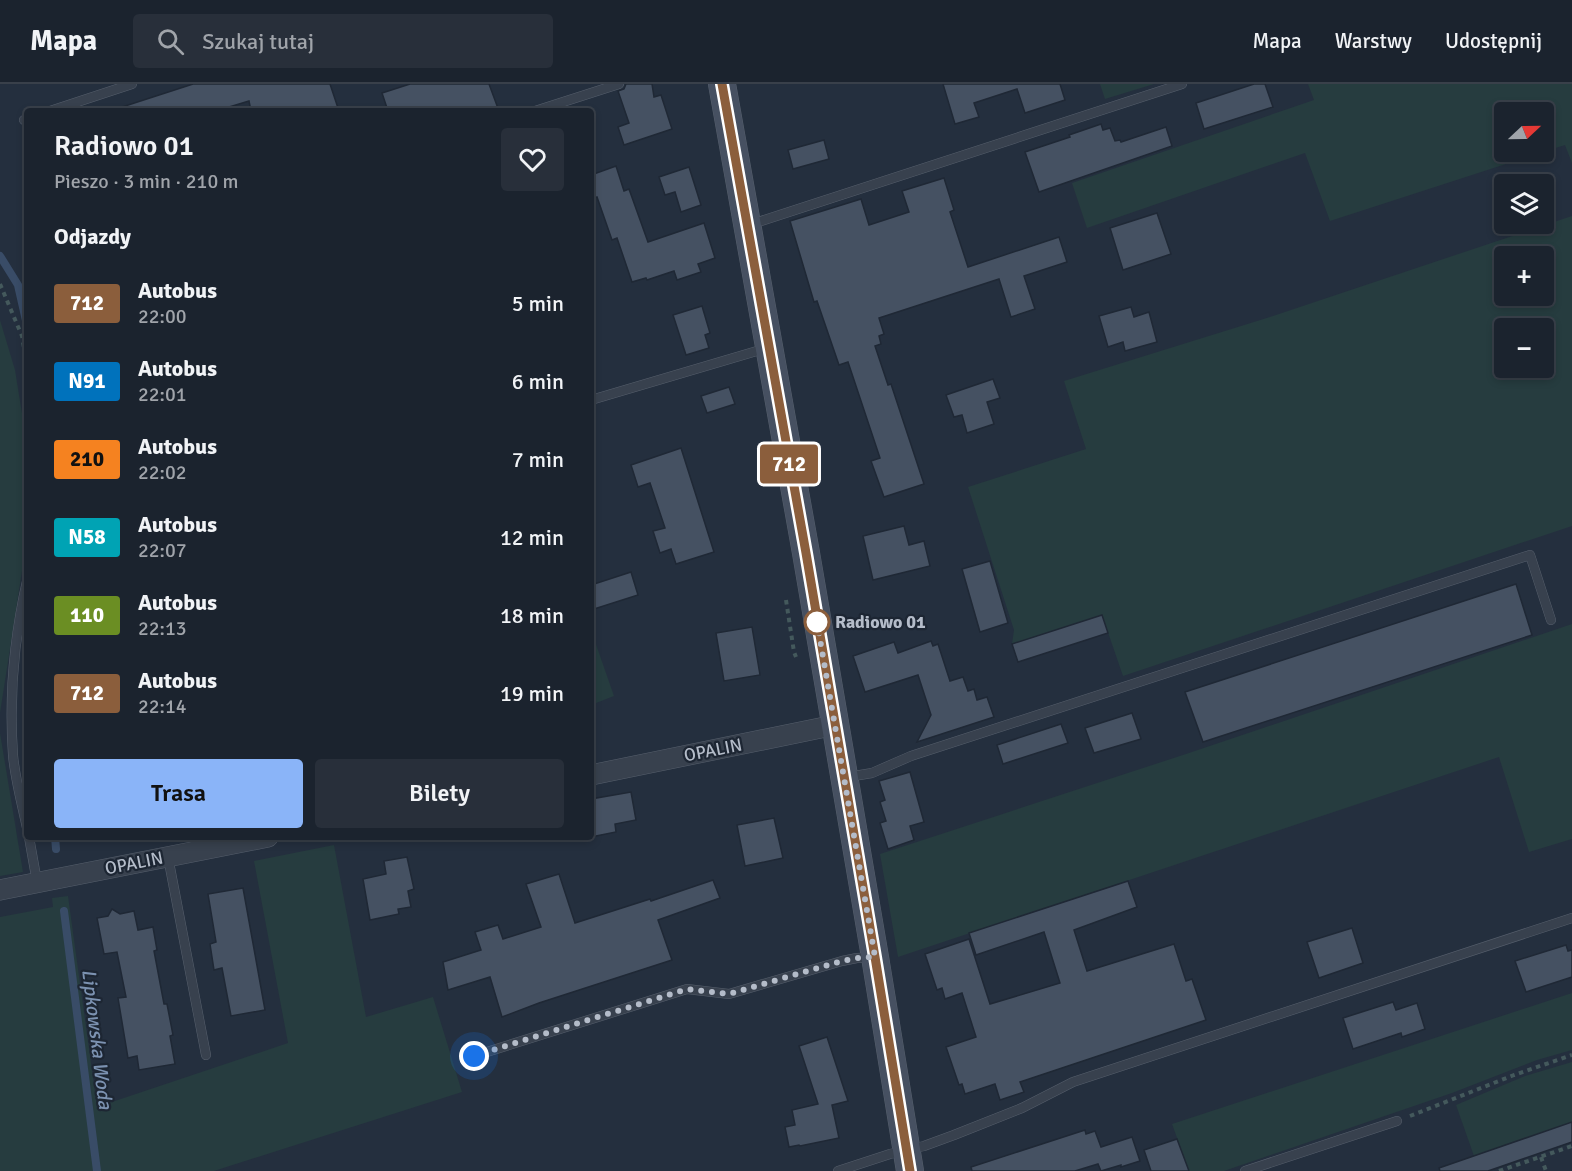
<!DOCTYPE html>
<html lang="pl">
<head>
<meta charset="utf-8">
<style>
  :root { --surface:#1b232e; --page:#282f3a; --text:#f1f3f6; --muted:#a0a4aa; --line:#39404a; --accent:#8ab4f8 }
  body { margin:0; font-family:Signika,sans-serif; background:var(--page); color:var(--text); height:100vh; display:flex; flex-direction:column; font-size:22px; white-space:nowrap }
  * { box-sizing:border-box; margin:0 }
  p { font-size:20px; color:var(--muted) }
  .icon { flex:none; width:33px; height:33px; fill:none; stroke:currentColor; stroke-width:2; stroke-linecap:round; stroke-linejoin:round }
  .map { position:relative; flex:1; overflow:hidden }
  .side { position:absolute; left:24px; top:24px; width:570px; height:732px; display:flex; flex-direction:column; background:var(--surface); border-radius:6px; box-shadow:0 3px 9px #0003,0 0 0 2px var(--line) }
  .side>* { flex:none }
  .badge { padding:0 12px; border-radius:4px; font-size:21px; line-height:39px }
  .needle { width:39px; rotate:68deg }
  .tools { position:absolute; left:1494px; top:18px; display:grid; gap:12px }
  .tools a { display:grid; place-items:center; width:60px; height:60px; border-radius:6px; background:var(--surface); box-shadow:0 3px 9px #0003,0 0 0 2px var(--line); font-size:30px }
  .you { position:absolute; width:30px; height:30px; margin:-15px; border:4px solid #fff; border-radius:50%; background:#1a73e8; box-shadow:0 0 0 9px #1a73e833 }
  .map>.badge { position:absolute; translate:-50% -50%; box-shadow:0 0 0 3px #fff }
  h2 { padding:0 30px; font-size:22px; line-height:54px }
  .round { display:grid; place-items:center; flex:none; width:63px; height:63px; border-radius:6px; background:var(--page) }
  .head { display:flex; align-items:center; justify-content:space-between; height:102px; padding:0 30px }
  h1 { font-size:28px; font-weight:600; line-height:45px }
  .action { display:flex; gap:12px; margin-top:auto; padding:12px 30px }
  .action a { flex:1; height:69px; border-radius:6px; background:var(--accent); color:#111; font-size:24px; font-weight:600; line-height:69px; text-align:center }
  .action a+a { background:var(--page); color:var(--text) }
  ul { padding:0; list-style:none }
  li { display:flex; align-items:center; gap:18px; height:78px; padding:0 30px }
  li div { flex:1 }
  li b { display:block; font-size:22px }
  li em { font-style:normal }
  li .badge { min-width:66px; font-weight:700; text-align:center }
  header { display:flex; align-items:center; gap:36px; box-sizing:border-box; height:84px; padding:0 30px; background:var(--surface); border-bottom:2px solid var(--line) }
  header strong { font-size:28px }
  nav { display:flex; gap:33px; margin-inline-start:auto; font-size:21px }
  .search { width:420px; height:54px; background:var(--page); display:flex; align-items:center; gap:15px; box-sizing:border-box; padding:0 21px; border-radius:6px; color:var(--muted); font-size:22px }
  .map>svg:first-child { display:block }
</style>
</head>
<body>
<header>
<strong>Mapa</strong>
<div class="search"><svg class="icon" aria-label="search" viewBox="0 0 24 24"><circle cx="10" cy="10" r="6"/><path d="M15 15l6 6"/></svg>Szukaj tutaj</div>
<nav><a>Mapa</a><a>Warstwy</a><a>Udostępnij</a></nav>
</header>
<div class="map">
<svg width="1572" height="1087" viewBox="0 0 1572 1087">
  <rect width="100%" height="100%" fill="#242f3e"/>
  <g fill="#263c3f" fill-rule="evenodd">
    <path d="M1100,0H1154L1105,15Z"/>
    <path d="M1308,0H1572V79L1565,61L1330,137L1305,69L1087,144L1072,99L1314,16ZM1504,28H1544V68H1504Z"/>
    <path d="M1572,132V442L1123,592L1102,531L1012,560L1014,546L968,403L1086,365L1064,297L1270,233ZM1504,172H1544V212H1504ZM1504,244H1544V284H1504Z"/>
    <path d="M0,236L15,286L27,360V455L0,629Z"/>
    <path d="M1572,540V755L1529,768L1499,673L898,873L880,770L1186,670Z"/>
    <path d="M591,546L614,612L591,621Z"/>
    <path d="M0,649L23,788L0,792Z"/>
    <path d="M334,761L366,933L433,913L462,1008L214,1087H0V833L53,823L52,814L68,812L97,1023L288,959L254,777Z"/>
    <path d="M1572,909V966L1537,976L1452,1009L1224,1087H1189L1172,1040Z"/>
    <path d="M1572,978V1038L1474,1072L1456,1021L1525,992Z"/>
  </g>
  <g fill="none" stroke-linecap="round" stroke-linejoin="round">
    <g stroke="#394c67" stroke-width="8">
      <path d="M0,172L18,201L27,241"/>
      <path d="M55,753L56,765"/>
      <path d="M64,827L97,1087"/>
    </g>
  </g>
  <g fill="#455162" stroke="#1f2835" stroke-width="1.5">
    <path d="M193,0H330L339,27H251L249,17L216,27H122V23Z"/>
    <path d="M410,0H489L499,27H388L382,9Z"/>
    <path d="M626,0H652L654,13L661,11L672,45L624,61L618,43L629,39L618,7L624,5Z"/>
    <path d="M943,0H1060L1065,16L1025,29L1017,5L974,19L979,33L955,40Z"/>
    <path d="M1254,0H1265L1273,23L1204,45L1196,19Z"/>
    <path d="M1101,40L1103,46L1110,44L1115,57L1120,56L1121,58L1166,43L1172,62L1039,108L1025,68L1070,53L1069,51Z"/>
    <path d="M824,56L829,75L793,85L788,66Z"/>
    <path d="M616,82L624,107L629,105L648,158L704,139L715,174L698,180L701,188L677,196L674,187L647,196L646,194L632,198L617,154L612,156L597,113L591,115V91Z"/>
    <path d="M689,83L701,121L681,128L675,108L665,111L659,93Z"/>
    <path d="M944,94L954,126L950,128L968,183L1059,153L1067,178L1024,192L1035,225L1011,233L999,195L879,234L884,250L879,252L881,260L875,262L888,301L891,300L924,400L884,413L871,377L880,374L848,278L839,281L817,217L814,218L790,137L861,115L869,141L909,128L902,107Z"/>
    <path d="M1157,129L1171,170L1123,186L1110,144Z"/>
    <path d="M702,222L710,249L705,251L709,264L686,271L673,231Z"/>
    <path d="M1131,223L1134,233L1149,228L1157,258L1125,267L1123,258L1108,263L1099,232Z"/>
    <path d="M993,295L1000,314L987,318L994,340L967,349L962,331L954,333L946,311Z"/>
    <path d="M729,303L735,320L707,329L701,312Z"/>
    <path d="M681,364L714,468L676,480L671,465L660,469L653,447L665,444L650,399L638,403L631,381Z"/>
    <path d="M904,442L909,461L924,457L930,482L873,496L863,452Z"/>
    <path d="M990,477L1008,539L980,548L962,485Z"/>
    <path d="M631,488L638,511L591,526V501Z"/>
    <path d="M1516,500L1532,551L1203,658L1185,608Z"/>
    <path d="M1102,531L1108,549L1018,578L1012,560Z"/>
    <path d="M752,543L760,591L724,597L716,549Z"/>
    <path d="M931,557L933,562L938,560L950,597L963,593L968,607L974,605L977,616L987,613L994,633L917,658L931,631L918,591L865,608L853,572L894,558L898,569Z"/>
    <path d="M1132,629L1141,655L1094,669L1085,644Z"/>
    <path d="M1061,640L1068,659L1003,680L997,661Z"/>
    <path d="M910,688L924,738L910,742L914,756L888,765L880,739L886,737L880,718L885,716L879,697Z"/>
    <path d="M631,708L636,736L615,740L616,748L591,753V715Z"/>
    <path d="M774,734L783,774L745,782L737,741Z"/>
    <path d="M407,773L414,805L408,807L411,823L398,825L399,830L370,836L363,795L386,790L384,777Z"/>
    <path d="M559,790L575,839L650,815L651,817L713,796L720,814L658,836L672,876L539,919L502,933L490,893L448,906L443,878L481,866L475,848L498,841L503,855L541,843L526,800Z"/>
    <path d="M1128,797L1137,823L1074,846L1087,887L1174,860L1186,897L1192,895L1206,936L1020,998L1024,1008L1000,1016L995,1000L965,1010L962,1000L959,1001L946,963L976,953L962,909L945,915L942,904L937,906L925,870L969,855L990,920L1060,899L1044,848L976,871L969,849Z"/>
    <path d="M243,804L265,926L231,932L222,884L214,886L210,860L216,858L208,810Z"/>
    <path d="M112,825L120,830L134,827L138,846L153,843L157,866L154,867L164,920H167L173,951L170,952L175,980L139,986L137,972L128,974L118,914L126,913L117,868L104,870L97,834L108,832Z"/>
    <path d="M1352,844L1363,879L1319,894L1307,858Z"/>
    <path d="M1566,861L1568,867L1572,866V893L1526,908L1515,877Z"/>
    <path d="M1393,918L1396,926L1417,919L1425,945L1402,953L1401,949L1353,965L1343,934Z"/>
    <path d="M827,953L848,1017L832,1021L839,1054L800,1062L799,1061L789,1063L785,1043L795,1041L792,1026L818,1020L799,962Z"/>
    <path d="M1572,1038V1058L1488,1087H1440L1439,1084Z"/>
    <path d="M1085,1046L1086,1050L1095,1047L1101,1063L1132,1053L1140,1077L1121,1083V1081L1101,1087L1098,1080L1075,1087H972L971,1083Z"/>
    <path d="M1177,1055L1189,1087H1151L1144,1066Z"/>
  </g>
  <g fill="none" stroke-linecap="round" stroke-linejoin="round">
    <g stroke="#565f6c" stroke-width="10">
      <g id="service">
        <path d="M50,27L132,0"/>
        <path d="M535,27L619,0"/>
        <path d="M24,36L27,35"/>
        <path d="M749,141L1182,0"/>
        <path d="M591,316L767,264"/>
        <path d="M27,497C14,554 9,613 13,671C15,695 22,720 27,744"/>
        <path d="M848,693L872,689L911,672L1530,471L1551,536"/>
        <path d="M29,753L37,798"/>
        <path d="M168,773L206,971"/>
        <path d="M474,972L687,905L729,910L842,877L857,874L873,873"/>
        <path d="M838,1087L890,1070L924,1062L954,1051L1022,1024L1073,998L1572,834"/>
        <path d="M1245,1087L1397,1037"/>
      </g>
    </g>
    <g stroke="#565f6c" stroke-width="21">
      <g id="minor">
        <path d="M591,691L835,641"/>
        <path d="M0,806L268,753"/>
      </g>
    </g>
    <g stroke="#565f6c" stroke-width="28">
      <path id="secondary" d="M722,0L806,469L875,873L910,1087"/>
    </g>
    <g stroke="#44595c" stroke-width="4" stroke-dasharray="4.5 4.5" stroke-linecap="butt">
      <path d="M0,200L22,252L27,282"/>
      <path d="M786,516L794,568L796,573"/>
      <path d="M1410,1032L1514,991L1572,971"/>
      <path d="M1541,1073L1546,1087"/>
      <path d="M1499,1087L1572,1062"/>
    </g>
    <use href="#service" stroke="#38414e" stroke-width="9"/>
    <use href="#minor" stroke="#38414e" stroke-width="20"/>
    <use href="#secondary" stroke="#465061" stroke-width="27"/>
  </g>
  <g fill="none" stroke-linecap="round" stroke-linejoin="round">
    <g stroke="#fff" stroke-width="14">
      <path id="line" d="M722,0L806,469L875,873L910,1087"/>
    </g>
    <use href="#line" stroke="#8b5e3c" stroke-width="9"/>
    <path stroke="#b4bcc9" stroke-width="6" stroke-dasharray="0 10.8" d="M474,972L687,905L729,910L842,877L857,874L875,873L817,538"/>
  </g>
  <circle fill="#fff" stroke="#8b5e3c" stroke-width="3" cx="817" cy="538" r="12"/>
  <g text-anchor="middle" dominant-baseline="central" stroke-width="4.5" stroke-linejoin="round" paint-order="stroke">
    <g font-size="18" font-weight="bold" fill="#b4bcc9" stroke="#1d2633" text-anchor="start">
      <text x="835" y="538">Radiowo 01</text>
    </g>
    <g font-size="18" fill="#b4bcc9" stroke="#1d2633">
      <text transform="translate(713 666) rotate(-11)">OPALIN</text>
      <text transform="translate(134 779) rotate(-11)">OPALIN</text>
    </g>
    <g font-size="20" font-style="italic" fill="#7c92b1" stroke="#1d2633">
      <text transform="translate(97 955) rotate(83)">Lipkowska Woda</text>
    </g>
  </g>
</svg>
<div class="tools">
<a><svg class="needle" viewBox="-14 -14 28 28"><path d="M0-13l5 13h-10z" fill="#e53935"/><path d="M0 13l5-13h-10z" fill="#a0a4aa"/></svg></a>
<a><svg class="icon" aria-label="layers" viewBox="0 0 24 24"><path d="M12 4l9 5-9 5-9-5zM3 14l9 5 9-5"/></svg></a>
<a>+</a>
<a>−</a>
</div>
<div class="you" style="left:474px;top:972px"></div>
<b class="badge" style="left:789px;top:380px;background:#8b5e3c;color:#fff">712</b>
<section class="side">
<div class="head"><div><h1>Radiowo 01</h1><p>Pieszo · 3 min · 210 m</p></div><a class="round"><svg class="icon" aria-label="heart" viewBox="0 0 24 24"><path d="M12 20l-8-8c-3-5 5-10 8-4 3-6 11-1 8 4z"/></svg></a></div>
<h2>Odjazdy</h2>
<ul>
<li><span class="badge" style="background:#8b5e3c;color:#fff">712</span><div><b>Autobus</b><p>22:00</p></div><em>5 min</em></li>
<li><span class="badge" style="background:#0072bc;color:#fff">N91</span><div><b>Autobus</b><p>22:01</p></div><em>6 min</em></li>
<li><span class="badge" style="background:#f58220;color:#111">210</span><div><b>Autobus</b><p>22:02</p></div><em>7 min</em></li>
<li><span class="badge" style="background:#00a3b4;color:#fff">N58</span><div><b>Autobus</b><p>22:07</p></div><em>12 min</em></li>
<li><span class="badge" style="background:#6b8e23;color:#fff">110</span><div><b>Autobus</b><p>22:13</p></div><em>18 min</em></li>
<li><span class="badge" style="background:#8b5e3c;color:#fff">712</span><div><b>Autobus</b><p>22:14</p></div><em>19 min</em></li>
</ul>
<div class="action"><a>Trasa</a><a>Bilety</a></div>
</section>
</div>
</body>
</html>
